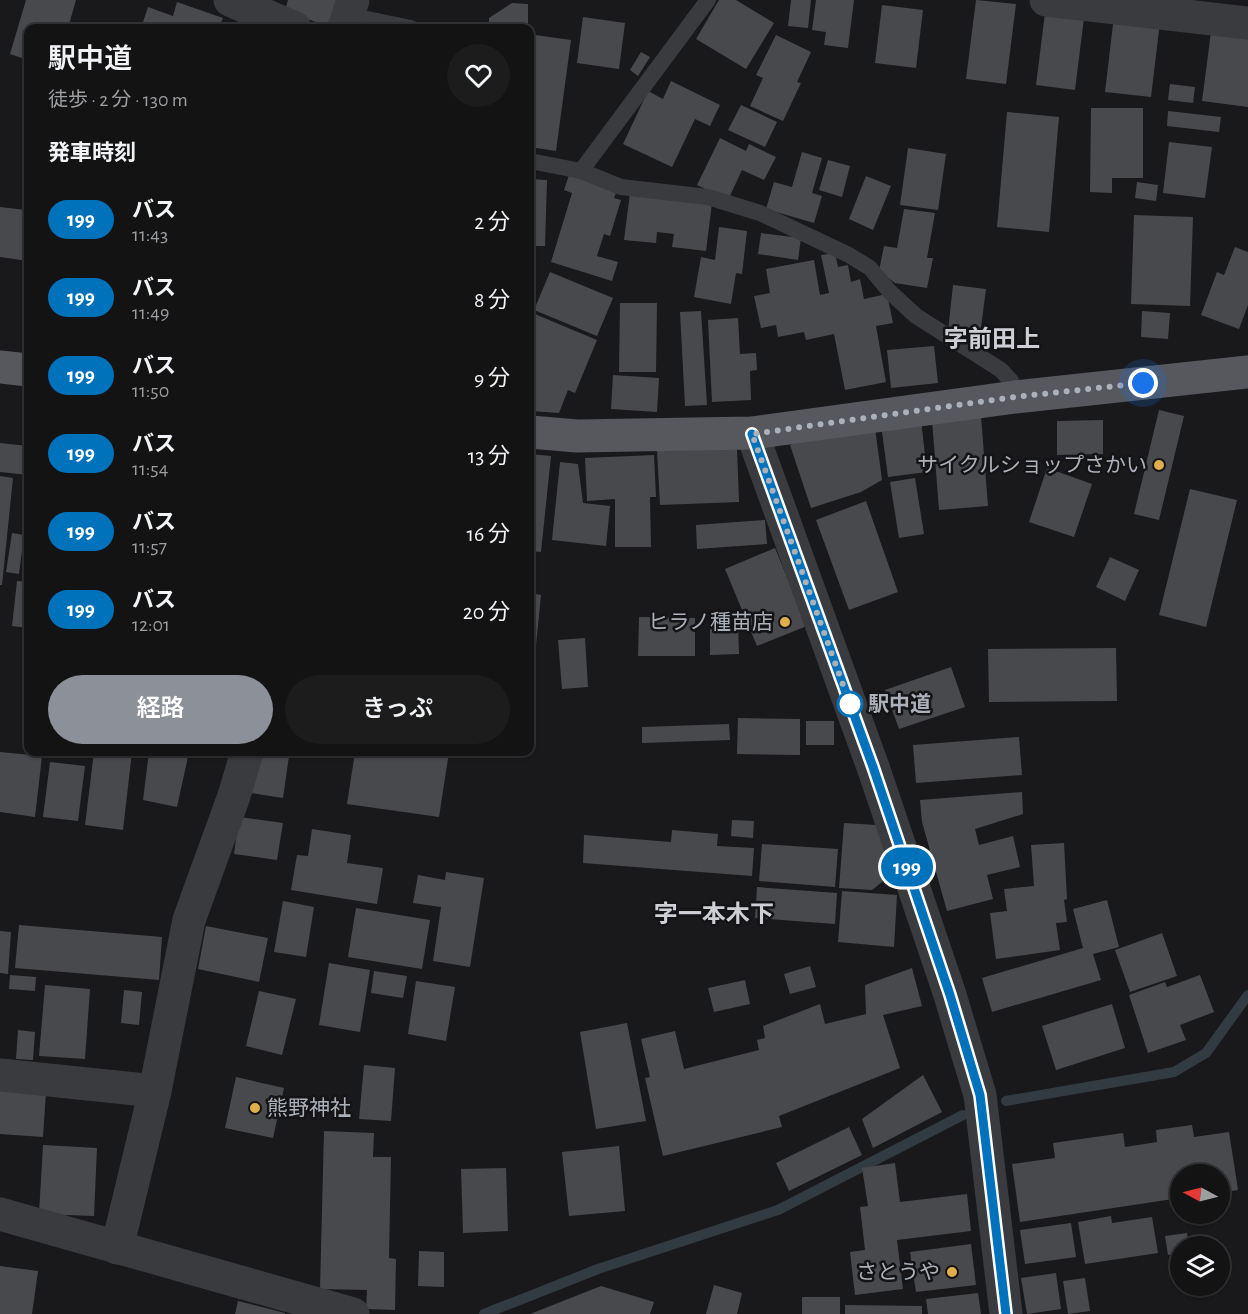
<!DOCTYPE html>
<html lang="ja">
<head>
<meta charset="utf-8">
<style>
  :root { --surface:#131314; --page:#1c1c1d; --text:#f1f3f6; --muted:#9d9ea0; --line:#323234; --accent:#8c9099 }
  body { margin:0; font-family:"Alegreya Sans","Noto Sans JP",sans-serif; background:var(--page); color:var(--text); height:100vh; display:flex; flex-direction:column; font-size:22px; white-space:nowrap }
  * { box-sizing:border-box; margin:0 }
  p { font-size:20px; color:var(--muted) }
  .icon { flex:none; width:33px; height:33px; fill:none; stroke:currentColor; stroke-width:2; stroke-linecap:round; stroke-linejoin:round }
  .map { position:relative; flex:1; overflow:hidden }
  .drawer { position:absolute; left:24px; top:24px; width:510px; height:732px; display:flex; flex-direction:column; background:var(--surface); border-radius:12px; box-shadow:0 2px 4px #0004,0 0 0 2px var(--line) }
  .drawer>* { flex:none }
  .badge { padding:0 12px; border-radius:20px; font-size:21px; line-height:39px }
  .needle { width:39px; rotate:277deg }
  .fabs { position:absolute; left:1170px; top:1164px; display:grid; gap:12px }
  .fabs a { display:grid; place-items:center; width:60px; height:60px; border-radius:50%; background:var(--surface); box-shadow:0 2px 4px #0004,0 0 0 2px var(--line); font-size:30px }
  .you { position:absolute; width:30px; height:30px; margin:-15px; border:4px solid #fff; border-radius:50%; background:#1a73e8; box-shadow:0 0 0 9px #1a73e833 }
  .map>.badge { position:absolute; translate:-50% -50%; box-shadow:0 0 0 3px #fff }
  h2 { padding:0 24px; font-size:22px; line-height:54px }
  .round { display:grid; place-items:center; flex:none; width:63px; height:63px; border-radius:32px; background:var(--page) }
  .head { display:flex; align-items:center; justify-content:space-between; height:102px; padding:0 24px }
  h1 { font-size:28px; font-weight:600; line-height:45px }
  .button { display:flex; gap:12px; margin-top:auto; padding:12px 24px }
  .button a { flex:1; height:69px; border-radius:36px; background:var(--accent); color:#fff; font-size:24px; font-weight:600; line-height:69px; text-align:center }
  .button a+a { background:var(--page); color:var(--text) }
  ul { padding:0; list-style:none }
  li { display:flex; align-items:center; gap:18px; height:78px; padding:0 24px }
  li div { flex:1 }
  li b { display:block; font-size:22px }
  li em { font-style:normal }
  li .badge { min-width:66px; font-weight:700; text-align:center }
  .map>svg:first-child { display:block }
</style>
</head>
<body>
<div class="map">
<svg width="1248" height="1314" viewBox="0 0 1248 1314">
  <rect width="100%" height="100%" fill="#19191b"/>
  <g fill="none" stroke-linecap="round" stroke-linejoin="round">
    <g stroke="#333b42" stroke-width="10">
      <path d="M1006,1101L1174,1072L1206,1053L1248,995"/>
      <path d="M484,1314L598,1269L778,1210L963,1115"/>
    </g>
  </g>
  <g fill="#48494d">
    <path d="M26,0H76L68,28H28V60L10,54Z"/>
    <path d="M288,0H338L328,27L285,10Z"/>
    <path d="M719,0H736L774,23L746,69L696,39Z"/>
    <path d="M791,0H811L808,28L788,26Z"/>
    <path d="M816,0H854L848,48L824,45L826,32L812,30Z"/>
    <path d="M976,0L1016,4L1006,84L966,79Z"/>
    <path d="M177,2L223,18L219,28H141L148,7L173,16Z"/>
    <path d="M512,3L528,4V28H489V18Z"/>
    <path d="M882,5L923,10L916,68L875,63Z"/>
    <path d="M1045,13L1084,18L1075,90L1036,85Z"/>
    <path d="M1114,16L1160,22L1151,97L1105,92Z"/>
    <path d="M583,17L625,23L619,69L577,63Z"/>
    <path d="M1211,32L1248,36V107L1202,101Z"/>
    <path d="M535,35L571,40L556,151L530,147V77Z"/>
    <path d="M776,35L811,52L797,82L801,83L783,121L750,106L763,78L756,75Z"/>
    <path d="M641,52L650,57L638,76L630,70Z"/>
    <path d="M671,81L720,105L710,126L695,119L672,167L623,144L648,91L663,99Z"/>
    <path d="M1170,84L1195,87L1193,103L1168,100Z"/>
    <path d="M741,105L777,122L765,147L728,130Z"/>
    <path d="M1091,108H1143V178H1112V193L1090,192Z"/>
    <path d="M1168,111L1221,117L1219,132L1167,126Z"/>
    <path d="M1007,112L1059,117L1049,232L997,227Z"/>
    <path d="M720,138L746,151L749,144L776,157L764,180L742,170L728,200L697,185Z"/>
    <path d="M1169,142L1212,147L1205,198L1163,193Z"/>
    <path d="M908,148L946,154L938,210L900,205Z"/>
    <path d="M802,152L822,158L812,193L822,196L814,223L766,209L774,182L792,187Z"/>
    <path d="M828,160L850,166L842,197L819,190Z"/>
    <path d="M569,175L617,190L614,198L621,200L610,236L604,234L597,256L618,262L612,281L551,262L572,193L564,190Z"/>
    <path d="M866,176L891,186L873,230L849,219Z"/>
    <path d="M530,179L547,180L545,246H530Z"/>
    <path d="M1137,182L1158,185L1156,201L1135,198Z"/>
    <path d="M630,193L712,203L706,251L672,247L674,234L657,232L656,243L624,240Z"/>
    <path d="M0,207L26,210L23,235L28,236V261L0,257Z"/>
    <path d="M904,209L935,213L927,258H933L927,288L895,283L879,271L884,246L897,248Z"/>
    <path d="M1134,215L1193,217L1190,306L1131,304Z"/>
    <path d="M719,227L747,231L742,274L736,273L731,304L694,297L701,257L715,260Z"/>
    <path d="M761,233L801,238L798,260L758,254Z"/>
    <path d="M1235,247L1248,252V305L1239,329L1201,315L1217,272L1224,275Z"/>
    <path d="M835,253L838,267L848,265L851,282L860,279L864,299L887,294L893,323L876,326L886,382L845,390L834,334L806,340L804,332L778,337L776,325L761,328L754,296L770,293L766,269L814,260L820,295L829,293L821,255Z"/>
    <path d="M550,272L613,298L597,336L534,310Z"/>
    <path d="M953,285L986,289L980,335L948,331Z"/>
    <path d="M620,303H657L656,372H619Z"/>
    <path d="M701,311L707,405L685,406L680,312Z"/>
    <path d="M1142,311L1170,313L1168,339L1141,337Z"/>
    <path d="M530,312L597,340L575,393L568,390L559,413L530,411Z"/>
    <path d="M738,318L740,354L756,353L757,370L750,371L751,400L712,402L708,320Z"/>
    <path d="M934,346L938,383L891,388L887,350Z"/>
    <path d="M613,375L659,378L657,412L611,409Z"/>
    <path d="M1159,410L1184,416L1159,520L1134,514Z"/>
    <path d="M981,416L988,506L939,510L932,420Z"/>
    <path d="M921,420L927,472L888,477L881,424Z"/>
    <path d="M1103,420V454L1057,455V421Z"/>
    <path d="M875,428L882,480L861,492L811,508L790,445L816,434Z"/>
    <path d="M0,443L28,446V475L0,472Z"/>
    <path d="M737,448L739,502L660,505L657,451Z"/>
    <path d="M530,454L551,456L541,552L530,551Z"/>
    <path d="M654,455L656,497H650L651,547H615V499L587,501L585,458Z"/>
    <path d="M560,462L578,464L583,503L610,506L606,546L552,540Z"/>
    <path d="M1047,468L1092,484L1074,537L1029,522Z"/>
    <path d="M0,476L13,478L2,585H0Z"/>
    <path d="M915,478L924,534L899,538L890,482Z"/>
    <path d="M1190,489L1237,500L1206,627L1159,615Z"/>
    <path d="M866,501L898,592L849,610L816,520Z"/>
    <path d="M765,520L767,544L697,549L696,525Z"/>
    <path d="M12,533L24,535L19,574L6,572Z"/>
    <path d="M775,548L807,626L757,646L725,569Z"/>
    <path d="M530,555L535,556L532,589H530Z"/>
    <path d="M1110,557L1139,570L1125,601L1096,587Z"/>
    <path d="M24,562H28V579L22,578Z"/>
    <path d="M17,581L28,582V628L12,626Z"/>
    <path d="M530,593L541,595L535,655L530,654Z"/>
    <path d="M639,617L695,618V656H638Z"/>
    <path d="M710,623H738L739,654L710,655Z"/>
    <path d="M585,638L588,687L562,689L558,640Z"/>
    <path d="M1116,648L1117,701L989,702L988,649Z"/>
    <path d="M951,667L965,707L899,729L885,690Z"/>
    <path d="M738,718L800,719V755L737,754Z"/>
    <rect x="806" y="721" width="28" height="24"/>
    <path d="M729,724L730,740L642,743V727Z"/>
    <path d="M1019,737L1022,775L916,783L913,745Z"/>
    <path d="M0,752L42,756L35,817L0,812Z"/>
    <path d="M94,752H132L123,830L85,825Z"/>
    <path d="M149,752H189L177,807L143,800Z"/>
    <path d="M262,752L289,756L283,798L251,793Z"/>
    <path d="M355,752H449L439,817L347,804Z"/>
    <path d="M50,762L85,766L78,821L43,817Z"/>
    <path d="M1022,792L1023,814L975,829L979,845L1013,836L1020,867L987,875L993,899L947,911L922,822L920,800Z"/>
    <path d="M239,817L283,823L277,860L234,854Z"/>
    <path d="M732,820L754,821L753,838L731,836Z"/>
    <path d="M844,823L876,825L892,874L872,890L839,888Z"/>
    <path d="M312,829L351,835L347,863L383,868L377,904L291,890L297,855L308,856Z"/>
    <path d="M672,830L718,834L717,846L754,848L752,876L583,863L584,835L671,842Z"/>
    <path d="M1064,843L1067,899L1064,900L1067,922L1056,923L1060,950L996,959L990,913L1007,911L1004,889L1034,886L1031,845Z"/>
    <path d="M762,844L838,849L835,887L759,881Z"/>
    <path d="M446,872L484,878L470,967L433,961L441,907L413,903L418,875L445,880Z"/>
    <path d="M757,887L837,893L835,924L755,918Z"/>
    <path d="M842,891L897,895L894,947L838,942Z"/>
    <path d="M1107,900L1119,947L1093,954L1101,980L992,1012L982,978L1083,948L1073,909Z"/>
    <path d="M283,901L314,907L306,957L274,952Z"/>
    <path d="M356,908L430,920L422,969L348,957Z"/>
    <path d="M19,925L162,937L159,980L15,968Z"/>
    <path d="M206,926L268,938L259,982L198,969Z"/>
    <path d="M0,931L11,932L8,974L0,973Z"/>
    <path d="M1162,933L1177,976L1130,992L1115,950Z"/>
    <path d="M329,963L370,970L360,1032L319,1025Z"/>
    <path d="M810,966L816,987L790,994L784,974Z"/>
    <path d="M912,968L922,1006L883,1015L900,1068L779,1116L782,1127L663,1156L645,1078L650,1077L641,1039L675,1031L684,1069L759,1050L757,1040L765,1038L763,1026L820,1004L825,1024L866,1014L865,985Z"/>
    <path d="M374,971L407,976L403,998L371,993Z"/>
    <path d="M10,975L36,977L35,991L9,989Z"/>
    <path d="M1200,975L1214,1012L1180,1025L1186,1040L1148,1053L1129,995L1165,982L1167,987Z"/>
    <path d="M745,980L750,1004L714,1012L708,988Z"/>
    <path d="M416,981L455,987L446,1041L408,1034Z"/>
    <path d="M45,985L90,989L85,1059L39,1056Z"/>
    <path d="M124,990L142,992L139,1025L121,1023Z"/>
    <path d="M259,991L296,999L282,1055L246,1046Z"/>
    <path d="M1112,1004L1125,1048L1056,1070L1042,1026Z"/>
    <path d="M627,1023L646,1121L596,1129L580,1032Z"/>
    <path d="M18,1030L35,1032L33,1060L16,1059Z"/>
    <path d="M364,1065L395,1068L391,1121L359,1119Z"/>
    <path d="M923,1075L942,1112L873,1148L862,1119Z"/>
    <path d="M236,1077L284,1088L273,1138L225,1128Z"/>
    <path d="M0,1088L46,1092L43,1137L0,1134Z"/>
    <path d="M1192,1125L1194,1137L1229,1132L1238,1190L1220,1193V1174H1180V1198L1020,1222L1012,1164L1055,1158L1053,1143L1123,1133L1125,1147L1157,1142L1156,1130Z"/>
    <path d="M849,1127L862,1155L789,1191L776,1163Z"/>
    <path d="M324,1131L374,1133L373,1157H391L389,1258L396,1259L395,1310L366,1309L367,1290L320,1289Z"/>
    <path d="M43,1145L97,1148L94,1216L39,1214Z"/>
    <path d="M619,1146L625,1211L569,1216L562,1152Z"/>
    <path d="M895,1163L900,1202L967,1194L971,1231L897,1240L903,1289L855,1295L850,1252L865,1250L860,1207L868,1206L862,1168Z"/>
    <path d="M506,1168L508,1231L463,1233L461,1169Z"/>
    <path d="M1111,1216L1112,1223L1152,1217L1158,1253L1085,1264L1078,1222Z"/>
    <path d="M1071,1223L1076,1257L1025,1264L1020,1230Z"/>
    <path d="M1187,1233L1189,1246H1180V1253L1168,1255L1165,1236Z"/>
    <path d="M971,1244L976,1285L916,1292L910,1252Z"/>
    <path d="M419,1251L444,1252V1287L418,1286Z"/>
    <path d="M0,1266L38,1271L32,1314H0Z"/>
    <path d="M1056,1273L1061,1309L1027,1314L1021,1278Z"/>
    <path d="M1085,1278L1090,1311L1068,1314L1063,1281Z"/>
    <path d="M714,1285L742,1293L737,1314H706Z"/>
    <path d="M601,1286L654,1302L650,1314H530Z"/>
    <path d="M978,1293L981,1314H928L926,1299Z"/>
    <rect x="802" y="1297" width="38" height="17"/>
    <path d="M238,1301L285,1313V1314H235Z"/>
    <path d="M845,1305L922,1306V1314H845Z"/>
  </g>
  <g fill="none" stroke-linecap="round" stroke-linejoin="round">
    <g stroke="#3a3b3f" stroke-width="16">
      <path d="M348,15L411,28"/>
      <path d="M530,161L581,171L621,187L708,197L760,213L849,255L870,268L890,292L916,316L1001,370L1011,381L1015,397"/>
      <path d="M581,171L708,0"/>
    </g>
    <g stroke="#3a3b3f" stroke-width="33">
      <path d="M230,0L295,28"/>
      <path d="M1046,0L1248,23"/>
      <path d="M344,28L353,0"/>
      <path d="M752,433L873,767L950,995L980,1095L1006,1314"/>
      <path d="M0,1075L155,1091"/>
      <path d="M0,1214L353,1314"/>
      <path d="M117,1248L155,1091L189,920L234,796L247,752"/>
    </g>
    <g stroke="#56585e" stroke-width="33">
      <path d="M0,367L28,370"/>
      <path d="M530,432L577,436L752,433L1015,397L1248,372"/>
    </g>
  </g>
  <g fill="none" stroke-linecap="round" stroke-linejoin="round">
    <g stroke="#fff" stroke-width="14">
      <path id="line" d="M752,434L873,767L950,995L980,1095L1006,1314"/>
    </g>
    <use href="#line" stroke="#0072bc" stroke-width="9"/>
    <path stroke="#acb0b9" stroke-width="6" stroke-dasharray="0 10.8" d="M850,704L752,434L1015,397L1143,383"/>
  </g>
  <g fill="#e0af4c" stroke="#141416" stroke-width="2">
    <circle cx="1159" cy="465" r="6"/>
    <circle cx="785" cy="622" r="6"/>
    <circle cx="255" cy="1108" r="6"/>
    <circle cx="952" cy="1272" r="6"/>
  </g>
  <circle fill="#fff" stroke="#0072bc" stroke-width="3" cx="850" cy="704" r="12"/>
  <g text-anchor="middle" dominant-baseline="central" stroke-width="5" stroke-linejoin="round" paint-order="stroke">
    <g font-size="21" fill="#acb0b9" stroke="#141416" text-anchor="end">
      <text x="1147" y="465">サイクルショップさかい</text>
      <text x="773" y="622">ヒラノ種苗店</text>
      <text x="267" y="1108" text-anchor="start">熊野神社</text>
      <text x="940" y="1272">さとうや</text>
    </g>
    <g font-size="21" font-weight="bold" fill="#acb0b9" stroke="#141416" text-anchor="start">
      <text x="868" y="704">駅中道</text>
    </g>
    <g font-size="24" font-weight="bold" fill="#cdcfd5" stroke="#141416">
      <text x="992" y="340">字前田上</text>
      <text x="714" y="915">字一本木下</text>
    </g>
  </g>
</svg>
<div class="fabs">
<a><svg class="needle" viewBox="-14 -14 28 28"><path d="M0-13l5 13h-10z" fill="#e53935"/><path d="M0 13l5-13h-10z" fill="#9d9ea0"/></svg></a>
<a><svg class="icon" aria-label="layers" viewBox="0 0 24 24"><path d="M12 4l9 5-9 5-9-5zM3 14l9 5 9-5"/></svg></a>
</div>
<div class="you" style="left:1143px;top:383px"></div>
<b class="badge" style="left:907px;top:867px;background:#0072bc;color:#fff">199</b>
<section class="drawer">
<div class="head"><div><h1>駅中道</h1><p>徒歩 · 2 分 · 130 m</p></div><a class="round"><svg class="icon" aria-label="heart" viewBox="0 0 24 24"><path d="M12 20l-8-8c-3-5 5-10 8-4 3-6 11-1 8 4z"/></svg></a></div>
<h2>発車時刻</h2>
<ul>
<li><span class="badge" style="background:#0072bc;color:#fff">199</span><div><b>バス</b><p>11:43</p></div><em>2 分</em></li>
<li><span class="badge" style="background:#0072bc;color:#fff">199</span><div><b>バス</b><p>11:49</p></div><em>8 分</em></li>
<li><span class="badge" style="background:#0072bc;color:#fff">199</span><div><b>バス</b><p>11:50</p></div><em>9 分</em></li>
<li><span class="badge" style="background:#0072bc;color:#fff">199</span><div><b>バス</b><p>11:54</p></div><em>13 分</em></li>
<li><span class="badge" style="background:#0072bc;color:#fff">199</span><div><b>バス</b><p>11:57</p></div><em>16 分</em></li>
<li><span class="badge" style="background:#0072bc;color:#fff">199</span><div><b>バス</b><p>12:01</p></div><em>20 分</em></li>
</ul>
<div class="button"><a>経路</a><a>きっぷ</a></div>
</section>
</div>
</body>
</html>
